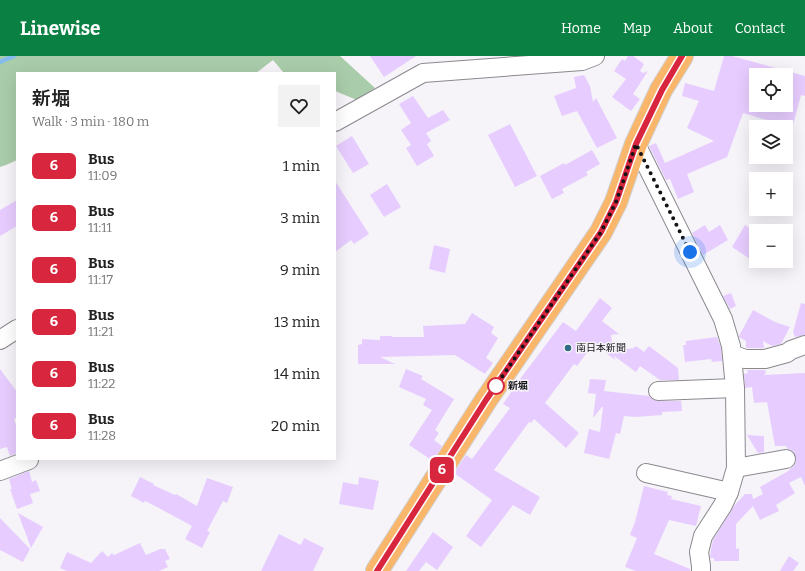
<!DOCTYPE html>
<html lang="en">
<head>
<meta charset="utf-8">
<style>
  :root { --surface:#fff; --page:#f2f2f2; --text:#222; --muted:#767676; --accent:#0b8043 }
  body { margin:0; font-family:Bitter,"Noto Sans JP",serif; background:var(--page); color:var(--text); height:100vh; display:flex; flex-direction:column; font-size:15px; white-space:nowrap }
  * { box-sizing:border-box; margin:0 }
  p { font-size:13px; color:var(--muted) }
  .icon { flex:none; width:22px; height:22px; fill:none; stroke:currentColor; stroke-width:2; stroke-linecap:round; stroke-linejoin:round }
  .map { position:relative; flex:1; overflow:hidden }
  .details { position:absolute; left:16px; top:16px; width:320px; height:388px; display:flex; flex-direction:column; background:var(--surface); border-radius:0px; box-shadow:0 4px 16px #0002 }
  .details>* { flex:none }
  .badge { padding:0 8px; border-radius:6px; font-size:14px; line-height:26px }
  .buttons { position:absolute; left:749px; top:12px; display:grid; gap:8px }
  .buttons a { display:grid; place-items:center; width:44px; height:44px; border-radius:0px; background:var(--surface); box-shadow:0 4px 16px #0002; font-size:20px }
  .you { position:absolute; width:20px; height:20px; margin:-10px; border:3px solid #fff; border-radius:50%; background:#1a73e8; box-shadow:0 0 0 6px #1a73e833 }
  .map>.badge { position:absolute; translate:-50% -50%; box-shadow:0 0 0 2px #fff }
  .round { display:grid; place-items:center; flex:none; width:42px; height:42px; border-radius:0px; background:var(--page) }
  .overview { display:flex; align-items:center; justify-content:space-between; height:68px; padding:0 16px }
  h1 { font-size:19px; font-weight:600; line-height:30px }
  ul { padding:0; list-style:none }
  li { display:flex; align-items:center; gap:12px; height:52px; padding:0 16px }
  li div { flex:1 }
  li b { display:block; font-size:15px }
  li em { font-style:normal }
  li .badge { min-width:44px; font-weight:700; text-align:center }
  header { display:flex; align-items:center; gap:24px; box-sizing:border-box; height:56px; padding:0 20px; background:var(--accent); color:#fff }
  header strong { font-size:19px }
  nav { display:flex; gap:22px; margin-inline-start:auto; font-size:14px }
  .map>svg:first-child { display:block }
</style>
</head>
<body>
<header>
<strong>Linewise</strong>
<nav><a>Home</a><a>Map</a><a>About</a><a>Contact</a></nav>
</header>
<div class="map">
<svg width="805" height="515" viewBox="0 0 805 515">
  <rect width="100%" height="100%" fill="#f6f3f9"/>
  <path fill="#a9ccaa" d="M0,0H340L375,32L357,44L335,35V17H284L273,4L256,17H17V104L6,109L0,111Z"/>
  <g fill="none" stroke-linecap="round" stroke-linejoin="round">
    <path stroke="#84bced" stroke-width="4.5" d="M0,6L14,0"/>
  </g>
  <g fill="#e7cdff" fill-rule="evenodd">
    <path d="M370,0H416L384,21Z"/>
    <path d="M628,0H633L644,8L640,15L643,17L648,15L633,38L640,43L631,55L612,41L626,23L614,15L622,3L625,5Z"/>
    <path d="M724,0H732L805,20V40L801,39L790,80L786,79V71H765L767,64L743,57L727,101L687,118L694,136L678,143L670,123L666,124L649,90L656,87L665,107L714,85L687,72L699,45L682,40L685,27L714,35ZM756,19H786V49H756Z"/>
    <path d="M584,19L590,30L593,46L596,42L617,82L597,92L577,55L562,60L554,40L576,32L574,21Z"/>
    <path d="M413,40L428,62L443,54L450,64L426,77L431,85L427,88L434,100L417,110L406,92L411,89L401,74L411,67L399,48Z"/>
    <path d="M510,68L537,120L515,131L488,79Z"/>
    <path d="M352,80L369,108L353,117L336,90Z"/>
    <path d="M592,94L600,108L586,116L588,119L562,133L564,137L552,143L540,120L564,107L565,109Z"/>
    <path d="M335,125L369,178L354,188L351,184L335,196Z"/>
    <path d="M387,128L401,151L384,161L370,139Z"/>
    <path d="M17,144V170L0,180V154Z"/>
    <path d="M705,169L709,176L720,169L728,184L703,199L692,177Z"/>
    <path d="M745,169L756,176V207L732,191Z"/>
    <path d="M434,189L450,193L445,217L429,213Z"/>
    <path d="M731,237L736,250L730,253L723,240Z"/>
    <path d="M600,242L612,252L602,265L619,278L611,279L613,295L634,292L636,290L644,296L649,290L678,312L679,324H660L640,310L636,316L614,300L615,304L594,287L577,310L574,308L545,347L579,377L566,392L534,363L531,367L529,366L494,414L540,441L530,459L513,449L481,491L466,480L492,444L454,417L466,399L472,403L510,352L503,348L520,323L563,266L576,275Z"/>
    <path d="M801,247L805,248V279L795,281L793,276Z"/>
    <path d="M753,254L775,266L790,271L781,288L772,290L763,285L764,292H746V285L739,281V280Z"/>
    <path d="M472,257L494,271L491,277L498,282L486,302L493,307L485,318L455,299L380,301L395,308H358V289L362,288V283L380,284V280H392V281H424L423,270L465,268Z"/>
    <path d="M717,281L721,292L722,305L712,306L711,303L685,306L683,289H686V285Z"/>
    <path d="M0,313L17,336V361L14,363L17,373V397L10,400L7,391L0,393Z"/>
    <path d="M406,313L423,320L421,323L454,343L435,374L439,377L434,384L442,390L433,405L409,389L432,354L423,349L426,343L399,331Z"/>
    <path d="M765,314L766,317L764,319L805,317V430L801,421L789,427L795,437L776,449L779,455L760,464L753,450L736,468V493L739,492V505H714V502H710L711,493L713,484L734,450L745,438H752L753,443L763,438L760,431L790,414L789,413L793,411L796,406V402L794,397L790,393H788L786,390H775L767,346L754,347L752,331L745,332L744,318L748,317L747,314Z"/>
    <path d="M590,323L606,324L604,335L649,340L653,344L658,345H681L682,355L662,356V359L635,361L624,360L620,378L616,377L609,403L584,397L589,373L600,376L603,351H602L593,362L596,338L588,337Z"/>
    <path d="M747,379L764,380V396L758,397Z"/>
    <path d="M29,415L32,426L36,424L40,435L30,438L33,447L17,453L10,433H12L9,423Z"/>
    <path d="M140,421L154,428L153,429L175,439L176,438L197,450L207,422L233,431L227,447L223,445L207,475L210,476L202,492L185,483L192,470L157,451L145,445L144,447L131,440Z"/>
    <path d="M359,421L379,425L373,454L339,448L343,426L358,429Z"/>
    <path d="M644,430L668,436L667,439L672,440L671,443L701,450L696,470L669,464L654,498L690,513V515H636L625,511L637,482L630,479L635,466Z"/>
    <path d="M18,457L43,471L31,492Z"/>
    <path d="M0,462L30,493L23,506L0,494Z"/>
    <path d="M433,476L453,491L437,514L426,506L419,515H406Z"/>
    <path d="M279,478L301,489L304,482L324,492L313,515H261Z"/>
    <path d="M140,487L146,499L160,493H165L170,503L165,505L168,511L159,515H67L60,512L67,496L91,507L102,495L108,501L112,497L114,499Z"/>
    <path d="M789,500L799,507L793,515H780Z"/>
  </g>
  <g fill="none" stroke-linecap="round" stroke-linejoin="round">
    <g stroke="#8b898e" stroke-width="20">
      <g id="street">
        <path d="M335,66L423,17L582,5L595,0"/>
        <path d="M636,88L723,263L731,290L735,332L736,412L729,436L723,449L703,480L699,496L701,510V515"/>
        <path d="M0,284L17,273"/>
        <path d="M732,298L745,303H765L787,297L791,294L805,289"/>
        <path d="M658,335L735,332"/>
        <path d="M736,412L786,403"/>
        <path d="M0,415L29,404"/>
        <path d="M646,417L729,436"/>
      </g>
    </g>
    <g stroke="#d0d0d0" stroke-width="24">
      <path id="primary" d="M377,515L486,344L601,176L616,146L636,88L661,34L682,0"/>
    </g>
    <use href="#street" stroke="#fff" stroke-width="18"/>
    <use href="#primary" stroke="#fab76b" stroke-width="22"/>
  </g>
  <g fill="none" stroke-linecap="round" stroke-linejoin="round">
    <g stroke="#fff" stroke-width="9">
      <path id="line" d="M377,515L486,344L601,176L616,146L636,88L662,34L682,0"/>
    </g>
    <use href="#line" stroke="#d7263d" stroke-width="6"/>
    <path stroke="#141315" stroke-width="4" stroke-dasharray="0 7.2" d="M496,330L493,334L601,176L616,146L636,88L690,196"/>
  </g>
  <circle fill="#306a83" stroke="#f6f3f9" stroke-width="1.5" cx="568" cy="292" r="4"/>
  <circle fill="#fff" stroke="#d7263d" stroke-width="2" cx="496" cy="330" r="8"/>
  <g text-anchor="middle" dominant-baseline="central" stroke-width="3" stroke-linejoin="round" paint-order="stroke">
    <g font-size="10" fill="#141315" stroke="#f6f3f9" text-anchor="start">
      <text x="576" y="292">南日本新聞</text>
    </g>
    <g font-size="10" font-weight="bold" fill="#141315" stroke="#f6f3f9" text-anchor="start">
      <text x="508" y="330">新堀</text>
    </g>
  </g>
</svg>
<div class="buttons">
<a><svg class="icon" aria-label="locate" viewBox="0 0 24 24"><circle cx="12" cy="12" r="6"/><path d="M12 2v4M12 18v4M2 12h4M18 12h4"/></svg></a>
<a><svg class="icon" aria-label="layers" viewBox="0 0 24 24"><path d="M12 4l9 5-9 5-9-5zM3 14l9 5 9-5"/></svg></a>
<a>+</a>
<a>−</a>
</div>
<div class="you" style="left:690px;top:196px"></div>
<b class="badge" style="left:442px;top:414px;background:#d7263d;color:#fff">6</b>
<section class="details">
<div class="overview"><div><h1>新堀</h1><p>Walk · 3 min · 180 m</p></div><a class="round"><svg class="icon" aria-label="heart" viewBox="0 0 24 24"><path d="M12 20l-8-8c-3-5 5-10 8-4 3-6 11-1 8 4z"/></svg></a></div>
<ul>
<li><span class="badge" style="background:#d7263d;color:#fff">6</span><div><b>Bus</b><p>11:09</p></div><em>1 min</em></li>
<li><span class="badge" style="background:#d7263d;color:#fff">6</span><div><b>Bus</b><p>11:11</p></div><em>3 min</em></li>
<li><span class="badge" style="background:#d7263d;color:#fff">6</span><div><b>Bus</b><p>11:17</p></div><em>9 min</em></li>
<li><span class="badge" style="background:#d7263d;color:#fff">6</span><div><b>Bus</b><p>11:21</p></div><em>13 min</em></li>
<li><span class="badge" style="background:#d7263d;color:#fff">6</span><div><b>Bus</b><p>11:22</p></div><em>14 min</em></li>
<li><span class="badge" style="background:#d7263d;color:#fff">6</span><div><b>Bus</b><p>11:28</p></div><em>20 min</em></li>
</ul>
</section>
</div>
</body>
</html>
